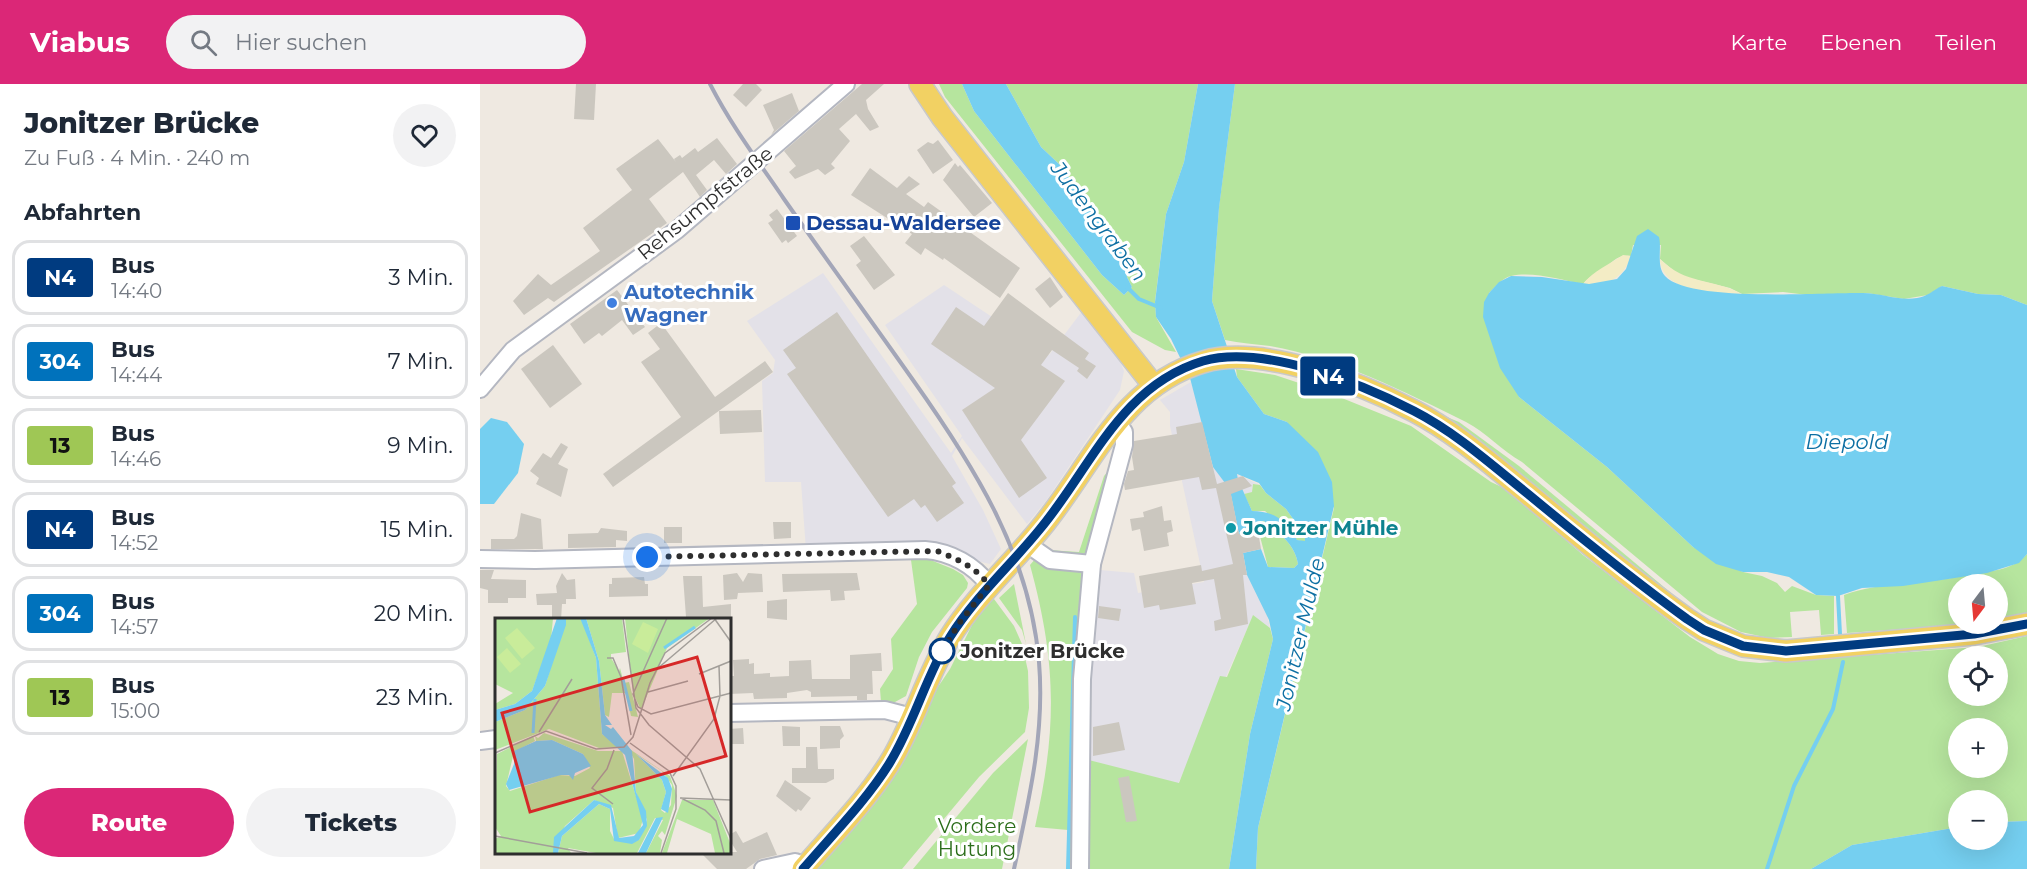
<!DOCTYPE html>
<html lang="de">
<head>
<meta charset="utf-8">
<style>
  :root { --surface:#fff; --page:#f2f2f3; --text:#1f2937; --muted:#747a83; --line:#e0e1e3; --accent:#db2777 }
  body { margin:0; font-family:Montserrat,sans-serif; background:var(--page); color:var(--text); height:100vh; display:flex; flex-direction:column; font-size:22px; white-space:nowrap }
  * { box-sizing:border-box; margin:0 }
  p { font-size:20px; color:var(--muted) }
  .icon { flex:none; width:33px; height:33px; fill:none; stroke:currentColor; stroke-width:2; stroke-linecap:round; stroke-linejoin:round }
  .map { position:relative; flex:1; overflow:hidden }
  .panel { display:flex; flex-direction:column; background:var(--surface); width:480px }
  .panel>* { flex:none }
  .badge { padding:0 12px; border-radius:4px; font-size:21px; line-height:39px }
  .needle { width:39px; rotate:196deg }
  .buttons { position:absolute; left:1468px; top:490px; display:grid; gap:12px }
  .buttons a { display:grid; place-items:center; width:60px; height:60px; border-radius:50%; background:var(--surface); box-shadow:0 6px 24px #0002; font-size:30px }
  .you { position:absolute; width:30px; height:30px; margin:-15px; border:4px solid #fff; border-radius:50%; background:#1a73e8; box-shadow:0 0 0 9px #1a73e833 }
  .map>.badge { position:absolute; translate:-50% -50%; box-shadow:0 0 0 3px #fff }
  h2 { padding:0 24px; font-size:22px; line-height:54px }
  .round { display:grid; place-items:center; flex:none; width:63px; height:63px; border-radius:32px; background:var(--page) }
  .summary { display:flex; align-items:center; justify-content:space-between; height:102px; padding:0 24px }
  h1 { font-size:28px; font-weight:800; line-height:45px }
  .button { display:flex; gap:12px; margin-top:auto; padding:12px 24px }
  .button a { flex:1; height:69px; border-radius:36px; background:var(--accent); color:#fff; font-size:24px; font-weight:800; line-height:69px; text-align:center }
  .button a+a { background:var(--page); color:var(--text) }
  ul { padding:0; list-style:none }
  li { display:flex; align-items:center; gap:18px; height:75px; margin:0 12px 9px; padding:0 12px; border:3px solid var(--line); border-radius:18px }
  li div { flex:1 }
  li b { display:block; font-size:22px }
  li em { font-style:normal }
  li .badge { min-width:66px; font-weight:700; text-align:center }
  header { display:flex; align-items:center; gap:36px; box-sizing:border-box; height:84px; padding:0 30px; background:var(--accent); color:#fff }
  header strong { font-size:28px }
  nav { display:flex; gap:33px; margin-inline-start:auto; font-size:21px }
  .search { width:420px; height:54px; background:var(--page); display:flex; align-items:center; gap:15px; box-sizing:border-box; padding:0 21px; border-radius:33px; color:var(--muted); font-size:22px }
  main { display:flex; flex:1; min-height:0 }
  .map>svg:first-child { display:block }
</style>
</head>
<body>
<header>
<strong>Viabus</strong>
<div class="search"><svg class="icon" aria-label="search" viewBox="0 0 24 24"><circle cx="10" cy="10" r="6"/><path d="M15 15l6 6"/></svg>Hier suchen</div>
<nav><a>Karte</a><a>Ebenen</a><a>Teilen</a></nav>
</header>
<main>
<section class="panel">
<div class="summary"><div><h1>Jonitzer Brücke</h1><p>Zu Fuß · 4 Min. · 240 m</p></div><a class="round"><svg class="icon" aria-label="heart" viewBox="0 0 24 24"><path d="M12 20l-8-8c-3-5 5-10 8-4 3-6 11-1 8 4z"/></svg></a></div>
<h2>Abfahrten</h2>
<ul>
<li><span class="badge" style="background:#003b80;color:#fff">N4</span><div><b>Bus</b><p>14:40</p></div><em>3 Min.</em></li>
<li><span class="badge" style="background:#0072bc;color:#fff">304</span><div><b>Bus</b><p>14:44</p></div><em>7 Min.</em></li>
<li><span class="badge" style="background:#9fc755;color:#111">13</span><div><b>Bus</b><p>14:46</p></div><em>9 Min.</em></li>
<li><span class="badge" style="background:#003b80;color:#fff">N4</span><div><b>Bus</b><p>14:52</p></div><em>15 Min.</em></li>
<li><span class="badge" style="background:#0072bc;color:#fff">304</span><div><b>Bus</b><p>14:57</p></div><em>20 Min.</em></li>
<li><span class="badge" style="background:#9fc755;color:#111">13</span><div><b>Bus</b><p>15:00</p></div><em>23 Min.</em></li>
</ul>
<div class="button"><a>Route</a><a>Tickets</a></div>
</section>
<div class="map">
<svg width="1547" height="785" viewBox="0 0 1547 785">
  <rect width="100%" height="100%" fill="#efe9e1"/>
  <g fill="#e3e1e8">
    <path d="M343,189L471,369L482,352L405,241L464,201L569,271L606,222L639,275L644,287L640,306L566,417L547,440L482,354L472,372L503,426L521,465L510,480L497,477L466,460L450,457L326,466L321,398H285L282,297L293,289L295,276L267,237Z"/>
    <path d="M711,298L724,345L756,390L780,401L773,400L772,408L764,410L781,465L772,467L790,544L773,532L698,700L611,677L612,536L620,486L654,489L658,509L724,498L690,342V328L680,316Z"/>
  </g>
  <g fill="#b6e59e" fill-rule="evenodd">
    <path d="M459,0H482L494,27L622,191L644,211L652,203L647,193L645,173L631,150L579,80L561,63L526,0H718L704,78L686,130L675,217L676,233L696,268L685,266L652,248L465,13Z"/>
    <path d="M755,0H1547V221L1521,211L1498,210L1462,202L1448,211L1424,215L1387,209L1336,212L1303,208L1262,210L1250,204L1200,192L1180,175L1181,161H1153L1151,172C1137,170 1132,179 1122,186C1115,191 1109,192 1103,200C1081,196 1053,187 1031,192C1022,194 1015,203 1009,209L1039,313L1127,383L1213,463L1263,488L1282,492L1297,499L1305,508L1312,502L1336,511L1354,512V550L1341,551L1339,526L1310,528L1312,553L1289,554L1261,548L1222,528L1042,378C1022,367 1006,348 986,338C925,308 859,274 790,262C775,260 760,259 745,256L732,217L739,123Z"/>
    <path d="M756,285L795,291L852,310L931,342L1011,398L1028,406L1103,471L1210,553L1238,570L1259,577L1280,579L1498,563L1547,552V737L1518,738V717H1479V743L1372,761L1331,785H776L778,744L854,424L807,338L784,330L757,293ZM1479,573H1518V612H1479ZM1479,645H1518V684H1479Z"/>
    <path d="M962,331L979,338L1039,382L1233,544Z"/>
    <path d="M636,378L608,474L572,471L568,466L599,468L624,392Z"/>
    <path d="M773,400L780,401L786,409L806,425L821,446L825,447V458L817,456L785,427H772L764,410L772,408Z"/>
    <path d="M776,437H784C799,449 815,460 818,480L814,484L788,483Z"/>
    <path d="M1547,470V530L1518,536V501H1479V540H1494L1367,549L1364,511C1402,497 1448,500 1488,491C1510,486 1531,488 1547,470Z"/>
    <path d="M556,474L604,487L597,673L699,699L740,592L747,593L773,531L790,544L793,555L770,650L749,785H589L588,746L555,743C577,644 577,580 550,481Z"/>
    <path d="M448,475L473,485L483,491L488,499L487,504L452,548L439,573L426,612L415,618H401L400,605L413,585L411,555L437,520L431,476Z"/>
    <path d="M534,500L546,560L542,546L519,514Z"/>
    <path d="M514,515L534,542L542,560L548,587L549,624L545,648L499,693L422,785H336L470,585L495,535L510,516Z"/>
    <path d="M548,655L522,785H433L513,689Z"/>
  </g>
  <g fill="#f3ecc5">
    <path d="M1143,171L1151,172C1144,194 1126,203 1103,200C1113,187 1130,180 1143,171Z"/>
    <path d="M1180,175C1206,201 1232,194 1262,210C1235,209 1182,209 1180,175Z"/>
  </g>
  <g fill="#75cff0">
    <path d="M482,0H526L561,63L579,80L631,150L645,173L647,193L652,203L644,211L622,191L494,27Z"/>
    <path d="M718,0H755L739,124L732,217L757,293L784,330L807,338L838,368L852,398L854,422L778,744L776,785H749L770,650L793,555L789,536L767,491L763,469L781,465L788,483L814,484L818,480C815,460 799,449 784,437L776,438L778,447L759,450L749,402L760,400L772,427C794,427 807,437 817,456L825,457V447L821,446L806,425L786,409L779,399L757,390L758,396L745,399L733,383L710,294L691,255L676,233L675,218L686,130L704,78Z"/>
    <path d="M1168,145L1179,153C1182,165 1176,182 1185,192C1209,219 1345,208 1383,209C1401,209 1418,217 1437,214C1447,213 1453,206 1462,202L1498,210L1521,211L1547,221V470L1539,479L1507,489L1423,502L1382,504L1358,512L1336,511L1309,493L1287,488H1263L1236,480L1213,463L1127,383L1039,313L1020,284L1003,233L1004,218L1009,209L1019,198L1031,192L1062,193L1109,200L1137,195L1146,185L1157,152Z"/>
    <path d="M11,334L27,338L44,360L38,389L14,420H0V345Z"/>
    <path d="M1547,737V785H1331L1372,761L1479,743V756H1518V738Z"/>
  </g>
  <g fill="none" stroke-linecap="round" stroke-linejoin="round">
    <g stroke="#75cff0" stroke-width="4">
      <path d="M647,203L659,215L681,224"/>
      <path d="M1358,512L1360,550"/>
      <path d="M588,785L595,533"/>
      <path d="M1287,785L1314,702L1353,625L1363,578"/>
    </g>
  </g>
  <g fill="#cbc7bf">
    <path d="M96,0H116L114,36L94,35Z"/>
    <path d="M263,0H276L282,6L266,23L253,11Z"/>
    <path d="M382,0H404L386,16L388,25L399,43L390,47L376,30L359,45L370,57L351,80L355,84L345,91L338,85L315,95L309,88L316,82L304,67Z"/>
    <path d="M312,9L319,27L291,51L294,46L283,21Z"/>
    <path d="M237,54L257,80L246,90L234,76L216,91L227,106L220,113L203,88L169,115L187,139L74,218L68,214L44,231L33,217L58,190L71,201L120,167L103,144L152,106L136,85L178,55L196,78L194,75L200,71L202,74L215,64L218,68Z"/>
    <path d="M458,56L473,76L453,90L437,66L448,58L453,60Z"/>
    <path d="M475,79L478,83L480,81L512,119L494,133L463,96Z"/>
    <path d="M390,84L417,104L429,92L440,100L426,110L444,123L448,118L540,184L520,214L464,174L463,176L445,164L441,171L425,159L432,150L371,111Z"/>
    <path d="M297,125L317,152L308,159L306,156L302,159L288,139L293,136L289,131Z"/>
    <path d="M384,152L415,191L394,206L376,181L381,177L370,162Z"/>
    <path d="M570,193L583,213L570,224L555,205Z"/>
    <path d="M137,206L165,243L153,251L142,236L122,252L119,249L104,260L90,240Z"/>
    <path d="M528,209L609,269L605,275L616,282L607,295L597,287L599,284L572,266L561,281L585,297L541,356L567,394L539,414L482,326L515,304L451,260L476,223L504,242Z"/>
    <path d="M357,228L476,399L472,402L484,419L457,438L445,421L441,424L434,415L408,433L307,290L316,284L303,266Z"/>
    <path d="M181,239L235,313L285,277L293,288L133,403L123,390L201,333L161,278L180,265L168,249Z"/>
    <path d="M73,261L102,300L70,324L41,285Z"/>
    <path d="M281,326L282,348L240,350L239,327Z"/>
    <path d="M722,338L737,400L763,392L772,402L751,410L759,450L778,447L781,465L763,469L767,491H763L768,540L735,547L734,537L741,535L734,495L712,499L716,520L680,526L679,521L664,524L659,492L721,481L722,487L753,480L736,404L722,406L719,393L645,406L644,400L648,387L654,386L652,373L654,357L697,350L696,343Z"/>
    <path d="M81,359L88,363L78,380L88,385L81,413L56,400L59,394L50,387L63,369L71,374Z"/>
    <path d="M682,422L684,437L691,436L693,447L687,449L689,462L664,467L660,445L652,447L650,435L664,433L663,428Z"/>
    <path d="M41,429L61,435L63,465H11V455H34L37,452Z"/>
    <path d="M293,438H311V454L294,455Z"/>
    <rect x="184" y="443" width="18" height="16"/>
    <path d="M121,444L147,447V457L136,456V463L88,464V450L118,449Z"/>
    <path d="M0,486H14L11,495L46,496V514H28V519H8V506L0,504Z"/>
    <path d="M82,489L87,496L95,495L96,515H86V520H82L81,536H72V521H57L56,510L77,509L76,502Z"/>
    <path d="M257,489L263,498L268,489L282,490L283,508L258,509L257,515L244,516L243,491Z"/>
    <path d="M377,489L380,506L364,507L365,516L351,517L350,506L303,508L302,490Z"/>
    <path d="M203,492H222L223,523L251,520V536H217V533H206Z"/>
    <path d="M164,493L165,500H168V512L129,513V500H132V494Z"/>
    <path d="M307,515V536L287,534V517Z"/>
    <path d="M619,522L641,525L639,537L618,534Z"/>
    <path d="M401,569L402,587H392L393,610H387V616H377V612L331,613V608L327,606L307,609V614L274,615L273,609L249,610V592H254L253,576L269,575V580L274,579V590L290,589V593L309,592V577L331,576L332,595H370V571Z"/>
    <path d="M639,638L645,666L613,672V643Z"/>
    <path d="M302,642L320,643V662H303Z"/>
    <path d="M340,642H360L364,652L360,656V664L340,665Z"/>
    <path d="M263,644L264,660H249V645Z"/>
    <path d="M326,663H337L338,685H354V695L346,699H312V684H326Z"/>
    <path d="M649,692L657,737L646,738L638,694Z"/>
    <path d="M305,696L331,714L321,727L318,725L316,728L296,712Z"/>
    <path d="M256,747L263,759L287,748L297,771L280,775L266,785H237L220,768H257L249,755V751Z"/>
  </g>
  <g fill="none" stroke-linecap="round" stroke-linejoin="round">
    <g stroke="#b4b7c1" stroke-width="20">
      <g id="minor">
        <path d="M0,305L33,266L197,146L366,0"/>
        <path d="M547,460L570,476L612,480"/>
        <path d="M0,475L55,476L445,466C471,468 494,481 509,501"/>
        <path d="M249,629L405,626L432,633"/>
        <path d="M0,657L16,655"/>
        <path d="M283,785L315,778L326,782"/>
        <path d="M600,785L602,595L612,480L644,361V348L636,337"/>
      </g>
    </g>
    <g stroke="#c9c9c9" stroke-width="24">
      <g id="major">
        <path d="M440,0L462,33L674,302"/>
        <path d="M323,785C352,751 385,718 409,680C434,640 445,594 470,553C495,513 530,482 560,445C611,384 640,302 723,278C783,260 880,299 934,327C975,348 1012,381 1048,410C1100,453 1152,496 1207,535L1224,546L1263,562L1306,567L1494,550L1547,540"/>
      </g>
    </g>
    <use href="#minor" stroke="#fff" stroke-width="16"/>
    <use href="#major" stroke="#f2d163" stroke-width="21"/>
    <path stroke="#a3a6b8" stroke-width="4" d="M230,0C251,41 278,77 304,115C346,175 390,235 433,296C494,382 550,470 559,578C565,649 549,716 534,785"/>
  </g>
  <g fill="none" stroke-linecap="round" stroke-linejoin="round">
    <g stroke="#fff" stroke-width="14">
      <path id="line" d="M323,785C352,751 385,718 409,680C434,640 445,594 470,553C495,513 530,482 560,445C611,384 640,302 723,277C783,260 880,299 934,327C975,348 1012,381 1048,410C1100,453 1153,496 1207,535L1224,546L1263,562L1306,567L1494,550L1547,540"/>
    </g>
    <use href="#line" stroke="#003b80" stroke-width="9"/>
    <path stroke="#2e2e2e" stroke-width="6" stroke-dasharray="0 10.8" d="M167,473L457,467C478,475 495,483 509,501L480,538L461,569L462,567"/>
  </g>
  <rect fill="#1a4fb4" stroke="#fff" stroke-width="2" x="305" y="131" width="16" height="16" rx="3"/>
  <circle fill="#3f7fe0" stroke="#fff" stroke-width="2" cx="132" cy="219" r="6"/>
  <circle fill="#0f9aa8" stroke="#fff" stroke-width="2" cx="751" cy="444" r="6"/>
  <circle fill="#fff" stroke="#003b80" stroke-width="3" cx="462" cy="567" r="12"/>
  <g text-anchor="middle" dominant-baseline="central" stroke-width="6" stroke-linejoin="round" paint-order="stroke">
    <g font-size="20" fill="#2e2e2e" stroke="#fff">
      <text transform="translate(225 119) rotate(-39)">Rehsumpfstraße</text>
    </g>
    <g font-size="20" font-weight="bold" fill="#164399" stroke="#fff" text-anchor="start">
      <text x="326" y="139">Dessau-Waldersee</text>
    </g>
    <g font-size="20" font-weight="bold" fill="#366cbe" stroke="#fff" text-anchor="start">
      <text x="144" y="208">Autotechnik<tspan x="144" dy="23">Wagner</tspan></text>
    </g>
    <g font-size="20" font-weight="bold" fill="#0d838f" stroke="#fff" text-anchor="start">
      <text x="763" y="444">Jonitzer Mühle</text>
    </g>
    <g font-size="20" font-weight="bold" fill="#2e2e2e" stroke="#fff" text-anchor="start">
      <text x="480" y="567">Jonitzer Brücke</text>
    </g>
    <g font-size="20" fill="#2c6e1b" stroke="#fff">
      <text x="497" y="742">Vordere<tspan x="497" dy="23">Hutung</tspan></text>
    </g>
    <g font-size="21" font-style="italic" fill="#0d6fa3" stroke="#fff">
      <text transform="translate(619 137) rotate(53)">Judengraben</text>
      <text x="1367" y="357">Diepold</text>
      <text transform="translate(820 550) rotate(-77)">Jonitzer Mulde</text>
    </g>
  </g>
  <g transform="translate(15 534)">
    <rect width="236" height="236" fill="#efe9e1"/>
    <path d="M0,0H58L56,22L37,73L20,86L0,92V86L18,75L0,66ZM71,0H85L88,5L101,40L107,116L124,129L104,130L54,111L0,132V104L30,92L50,68ZM91,0H127L131,34L116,36V40L124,53L125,50L129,65L134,64L143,99L136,98L131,75H117L114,99L110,97L104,43ZM130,0H215L172,30L146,92L138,75ZM49,115L103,133H127L148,201L144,215L123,220L118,190L99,182L70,208L58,235H0V221L6,218L0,209L2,136L38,118L40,123L19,134L11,168L15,173L64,157L80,158L95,150L88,136L57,122L41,123L40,118L43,120ZM133,130L175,158L182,178L170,217L167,213L163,218L167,222L165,235H151L168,202L160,200L142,235H101L73,230L76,235H63L67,218L104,186L115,191V213L120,223L144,222L152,202L141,174L139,141ZM141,136L167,153L177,167L176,187L170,195L166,192L171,174L167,162ZM187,182H218L235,225V235H220L216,216L182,201L172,235H167Z" fill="#b6e59e" fill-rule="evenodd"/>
    <path d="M148,4L163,11L153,35L137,26ZM22,10L40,30L27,41L10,20ZM12,30L26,46L15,55L2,39Z" fill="#c9ec9a"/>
    <path d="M62,0H71V7L50,68L30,92L0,104V92L20,86L37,73ZM85,0H91L104,43L110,97L117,107H110L116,111L118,109L137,133L141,174L151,193L152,208L144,222L137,226L119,223L115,191L104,186L67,218L63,235H58L59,219L99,182L116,187L124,220L139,218L148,207L130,137L107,116L101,40ZM41,123L57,122L88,136L96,148L80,155L78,162L74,157H66L14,172L11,166L19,146V133ZM141,136L173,160L177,171L173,195L166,191L171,174L167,162ZM168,199L151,235H143L161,200Z" fill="#75cff0"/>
    <path fill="none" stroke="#75cff0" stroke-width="3" d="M169,30L200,9M128,61L136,93M38,115L40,81"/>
    <path fill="none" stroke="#a29e99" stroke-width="1.5" d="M128,0L141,90L154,107L205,151L236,221M172,0L138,76L143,89L156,96L236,75M219,0L236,24M112,40H118L126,59L136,117M162,51L222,0M204,56L236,43M153,74L193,63M44,114L77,61M135,125L174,153L181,168V191L166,235M0,135L51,113L101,131L129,129L138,119L155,65L170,35L217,0M178,158L219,101L225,78L224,48M185,180L236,182M186,180L210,192L221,203L229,235M118,186L97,170L112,151L119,132M0,218L92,235"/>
    <path fill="#d62828" fill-opacity="0.15" stroke="#d62828" stroke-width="3" d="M202,39L231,138L35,194L7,95Z"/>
    <rect width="236" height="236" fill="none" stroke="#2e2e2e" stroke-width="3"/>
  </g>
</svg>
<div class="buttons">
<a><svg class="needle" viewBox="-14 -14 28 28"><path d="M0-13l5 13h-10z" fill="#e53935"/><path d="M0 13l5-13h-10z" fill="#747a83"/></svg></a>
<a><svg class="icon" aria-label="locate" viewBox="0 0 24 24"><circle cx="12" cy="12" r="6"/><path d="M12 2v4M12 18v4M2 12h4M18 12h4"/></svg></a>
<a>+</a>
<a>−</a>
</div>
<div class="you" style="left:167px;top:473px"></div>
<b class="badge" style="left:848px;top:292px;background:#003b80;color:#fff">N4</b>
</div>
</main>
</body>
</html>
